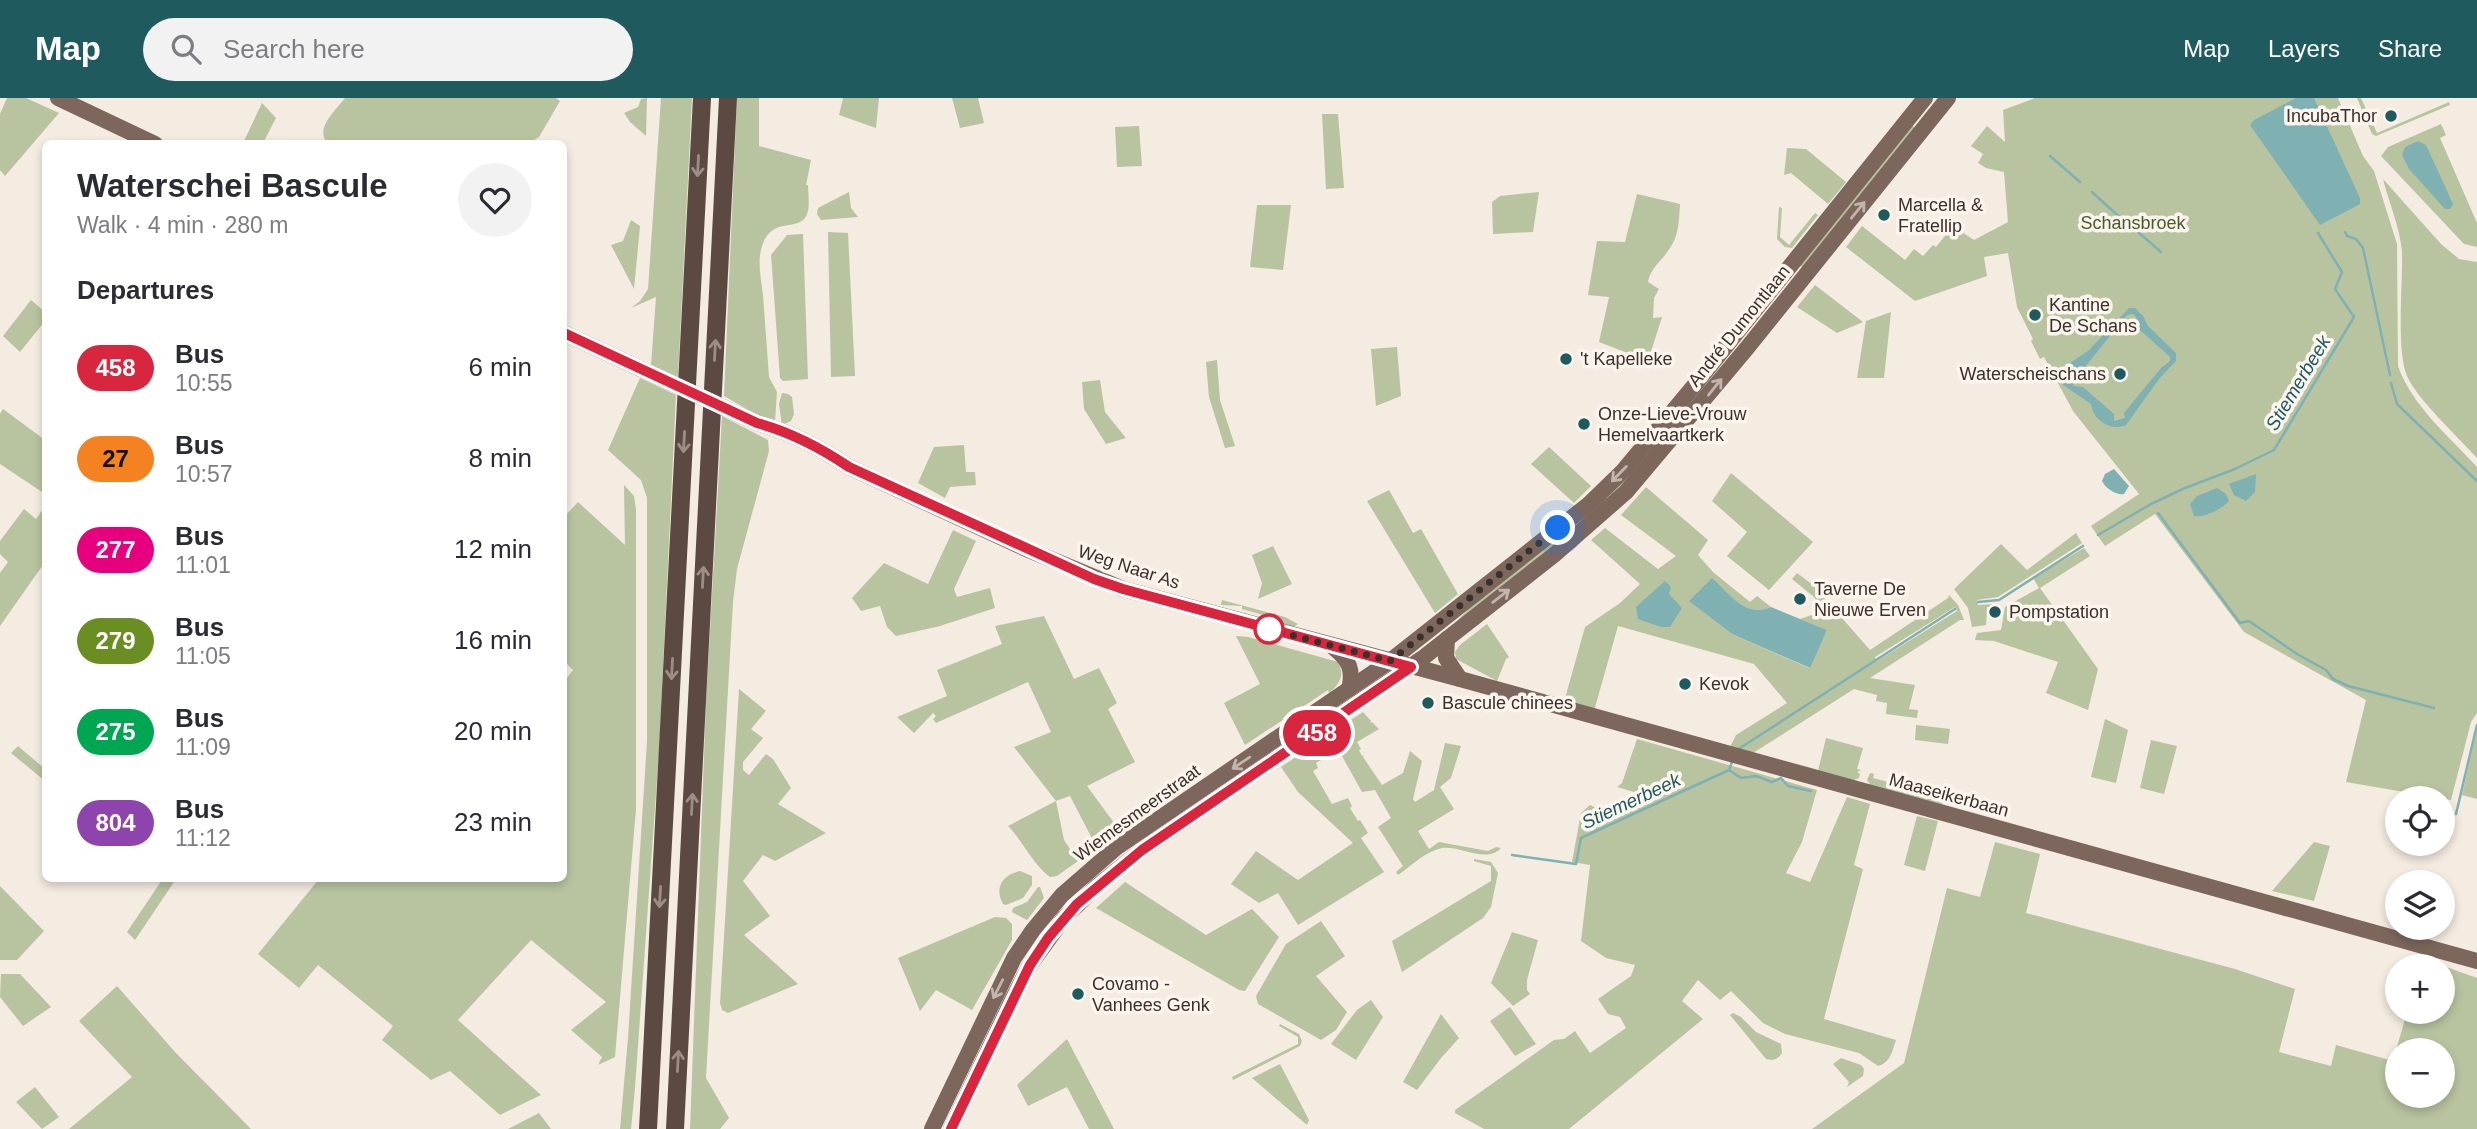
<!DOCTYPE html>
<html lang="en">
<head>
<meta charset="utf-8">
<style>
  :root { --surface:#fff; --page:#f2f2f3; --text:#2b2b33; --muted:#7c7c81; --accent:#1f5a5e }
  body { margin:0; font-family:Helvetica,sans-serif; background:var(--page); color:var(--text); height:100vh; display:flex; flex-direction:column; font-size:26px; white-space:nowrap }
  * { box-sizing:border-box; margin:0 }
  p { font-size:23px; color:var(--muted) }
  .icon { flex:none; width:38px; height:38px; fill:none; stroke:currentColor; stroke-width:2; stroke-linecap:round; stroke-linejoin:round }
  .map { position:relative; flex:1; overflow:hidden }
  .panel { position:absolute; left:42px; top:42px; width:525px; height:742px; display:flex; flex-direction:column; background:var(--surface); border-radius:10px; box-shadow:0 4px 10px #0003 }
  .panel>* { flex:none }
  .badge { padding:0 14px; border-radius:23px; font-size:24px; line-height:46px }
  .controls { position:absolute; left:2385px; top:688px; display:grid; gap:14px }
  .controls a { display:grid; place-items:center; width:70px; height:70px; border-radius:50%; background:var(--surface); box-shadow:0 4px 10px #0003; font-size:35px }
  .you { position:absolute; width:35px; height:35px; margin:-18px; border:5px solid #fff; border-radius:50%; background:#1a73e8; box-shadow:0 0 0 10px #1a73e833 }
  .map>.badge { position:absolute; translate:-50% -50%; box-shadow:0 0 0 4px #fff }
  h2 { padding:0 35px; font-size:26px; line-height:63px }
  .round { display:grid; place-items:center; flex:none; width:74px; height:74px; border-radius:37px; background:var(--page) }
  .summary { display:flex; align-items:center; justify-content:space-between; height:119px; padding:0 35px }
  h1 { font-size:33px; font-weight:800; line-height:52px }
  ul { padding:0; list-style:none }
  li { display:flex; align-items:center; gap:21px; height:91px; padding:0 35px }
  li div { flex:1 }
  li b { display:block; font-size:26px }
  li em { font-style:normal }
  li .badge { min-width:77px; font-weight:700; text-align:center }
  header { display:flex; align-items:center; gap:42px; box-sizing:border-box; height:98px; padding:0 35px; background:var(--accent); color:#fff }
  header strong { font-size:33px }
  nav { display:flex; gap:38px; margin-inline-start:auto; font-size:24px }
  .search { width:490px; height:63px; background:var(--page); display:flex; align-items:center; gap:18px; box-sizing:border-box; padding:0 24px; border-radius:38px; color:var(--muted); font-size:26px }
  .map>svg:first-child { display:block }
</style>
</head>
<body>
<header>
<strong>Map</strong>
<div class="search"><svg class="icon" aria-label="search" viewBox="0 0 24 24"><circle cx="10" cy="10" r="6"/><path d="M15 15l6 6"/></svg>Search here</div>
<nav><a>Map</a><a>Layers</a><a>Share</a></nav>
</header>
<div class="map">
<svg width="2477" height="1031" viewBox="0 0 2477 1031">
  <rect width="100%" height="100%" fill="#f4ebe1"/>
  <g fill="#b8c4a0" fill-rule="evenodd">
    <path d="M7,0H26L59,15L5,78L0,72V16Z"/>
    <path d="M345,0H556L560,3L539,39L529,45H327C315,30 335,13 345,0Z"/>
    <path d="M647,0L646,38L630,24L624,15L638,9L641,1Z"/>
    <path d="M661,0H692L678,279L651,267L656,199L631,210L640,203L648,191Z"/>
    <path d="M737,0H759V48L811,62L806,87H808C808,97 811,112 805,120C794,133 772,119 762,148C757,163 761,181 763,197C765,224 767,251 769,279L777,294L775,323L766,322L724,298Z"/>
    <path d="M843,0H879L876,30L839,17Z"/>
    <path d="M952,0H978L984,25L960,30Z"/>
    <path d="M2035,0H2338L2363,58L2374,73L2397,146L2398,268C2412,308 2449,338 2477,369V615L2471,624L2451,702L2346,684L2366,602L2244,534L2155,416L2105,448L2091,428L2139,396L2073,313L2044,259L2040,261L2031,243L2033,241L2017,209L2008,155L1984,159L1987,178L1915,203L1846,149L1862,128L1905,162L1914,151L1923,158L1933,147L1936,149L1953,128L1974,142L2008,124L2004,74L1986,70L1978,65L1983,56L1971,48L1987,28L2005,44L2003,12Z"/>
    <path d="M2357,0H2361L2377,35L2449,4L2450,7L2376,38L2372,36Z"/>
    <path d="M262,5L276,20L263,45H243Z"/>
    <path d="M1322,16H1338L1344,90L1326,91Z"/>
    <path d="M1910,26L1917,31L1802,170L1800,167Z"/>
    <path d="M2441,26L2446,37L2440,40L2477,125V149L2464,146L2381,58L2388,49Z"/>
    <path d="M1139,28L1142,68L1117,69L1115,29Z"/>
    <path d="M1787,50L1806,51L1846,84L1828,106L1791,75L1784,77Z"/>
    <path d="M2383,81L2441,146L2459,161L2477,164V360C2460,341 2416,300 2407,278C2396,252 2403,185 2402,154C2400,129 2389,105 2383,81Z"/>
    <path d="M849,94L851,110L858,119L821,122L817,116L818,110Z"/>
    <path d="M1539,94L1533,134L1493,136L1492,104L1500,98Z"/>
    <path d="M1637,96L1680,106C1679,122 1679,137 1670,150C1663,162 1650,170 1648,184L1659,191L1654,200L1653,220L1662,219L1648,263L1599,244L1609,199L1588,197L1597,143L1625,144Z"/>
    <path d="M1257,107H1291L1283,172L1250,169Z"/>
    <path d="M1779,109L1782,110L1780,139L1789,147L1815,115L1818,117L1792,150L1785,149L1777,141Z"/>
    <path d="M631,122L640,128L634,191L611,147L623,143Z"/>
    <path d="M828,134L848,135L855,278L831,279Z"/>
    <path d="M803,136L808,281L783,283L780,280L771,157L787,137Z"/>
    <path d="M1815,187L1863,224L1837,235L1797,209Z"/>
    <path d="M31,202L45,214V223L20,254L3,238Z"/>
    <path d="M1891,214L1884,280H1857L1866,223Z"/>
    <path d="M1397,249L1401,298L1376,308L1371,251Z"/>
    <path d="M1217,262L1220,302L1235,348L1225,350L1209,299L1206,264Z"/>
    <path d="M640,280L676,297L659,654L635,990L631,1031H620L628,940L647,643V400L641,382L608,352Z"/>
    <path d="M1100,282L1105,314L1126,340L1106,346L1084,311L1082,284Z"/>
    <path d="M782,295L788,296L792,299L794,316L791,323L782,327L779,306Z"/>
    <path d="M1690,303L1693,307L1610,402L1460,524L1458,522L1480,499Z"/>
    <path d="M3,311L45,342V396L0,366V316Z"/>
    <path d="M722,318L768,342L769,353L737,471L733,504L706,980L729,1020L720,1031H690L706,604Z"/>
    <path d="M964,347L966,374H975L976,387L950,389L945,400L918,385L934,349Z"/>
    <path d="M1549,349L1591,388L1574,405L1531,366Z"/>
    <path d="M1731,375L1813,444L1769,492L1727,458L1747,434L1712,403Z"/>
    <path d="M624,387L634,398L636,411V711L615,959L598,967L602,959L571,932L606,904L531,842L458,922L541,997L500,1017L450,973L431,982L382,942L393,928L318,867L299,890L258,856L319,781L564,780V584L573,572L564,563V419L578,404L625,447Z"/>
    <path d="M1646,389L1708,442L1698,457L1713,474L1750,504L1757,498L1771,509C1745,520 1730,496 1712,481L1690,503L1732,536L1809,570L1827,532L1800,521L1823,513L1814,499L1792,481L1797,475L1813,487L1870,552L1948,500L1949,497L1958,507L1964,522H1960L1870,580L1915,587L1909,611L1918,612L1917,620L1886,616L1887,605L1876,603L1877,597L1854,591L1753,655L1730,649L1736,637L1787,605L1754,566L1618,528L1594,613L1564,604L1585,529L1620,505L1640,486L1591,442L1605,430L1658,471L1676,458L1621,417ZM1955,509L1957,513L1877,563L1875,559Z"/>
    <path d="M1389,392L1413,435L1421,431L1458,496L1435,515L1367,403Z"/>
    <path d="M45,408V464L0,528V475L8,464L0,456V443L24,411L36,421Z"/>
    <path d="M953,432L976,443L954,491L957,499L990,490L995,510L940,528L896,538L887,529L880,508L861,513L852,500L884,465L928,486Z"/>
    <path d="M2076,435L2082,445L1998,499L1977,502L1978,507L1995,506L1996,509H1987L1986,527L1972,529L1968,510L1954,491L2001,446L2027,472Z"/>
    <path d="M1273,448L1292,486L1258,501L1262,485L1252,457Z"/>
    <path d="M2084,450L2090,458L2040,490L2098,571L2088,612L2046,595L2058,564L1994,543L1975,542L1977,535L2001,532L2005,509L2039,490L2033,480Z"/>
    <path d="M1222,502L1285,519L1298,526L1292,530L1277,525L1270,519L1242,511V508L1221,507Z"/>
    <path d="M1044,518L1074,581L1099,570L1117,605L1108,611L1135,664L1087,688L1120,733L1097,750L1070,698L1056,703L1064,742L1078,763L1057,778L1050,779C1033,767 1023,743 1008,728L1056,703L1014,649L1051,634L1028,584L936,625L933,621L936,618L933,615L914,635L897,619L947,598L937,572L1002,546L995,528Z"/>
    <path d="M1487,526L1509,559L1506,561L1497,583L1456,561L1455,554L1460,547Z"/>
    <path d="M1236,538L1248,539L1338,564C1345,577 1340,586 1329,595L1328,592L1245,647L1224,605L1260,586Z"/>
    <path d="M739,591L766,613L751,631L763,640L743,664V672L749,677L766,656L773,661L791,690L778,706L826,735L775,763L763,757L743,783L770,818L744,837L798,886L728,915L722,912L720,905Z"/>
    <path d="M1363,614L1371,623L1370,625L1372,624L1379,631L1357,644L1361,651L1359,652L1362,658L1364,657L1363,659L1382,687L1403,675L1410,653L1422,663L1413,701L1415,704L1434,692L1445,645L1461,648L1451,680L1440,689L1454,711L1418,733L1429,751L1439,744L1488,753L1496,749L1501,750C1487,766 1460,747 1442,750C1426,753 1411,768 1398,777L1396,774L1403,768L1378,729L1391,720L1375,692L1362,694L1342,658L1338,659L1328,641V637Z"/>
    <path d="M2105,621L2128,632L2116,685L2091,679Z"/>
    <path d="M1916,627L1950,631L1948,646L1915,642Z"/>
    <path d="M2477,631V701L2462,697Z"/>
    <path d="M1826,640L1863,650L1857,671L1861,672L1857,674L1860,676L1859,680L1852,683L1818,673Z"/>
    <path d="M1637,641L1817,692L1802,744L1786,775L1810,784L1847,699L1870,706L1854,767L1863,771L1824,921L1896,942C1892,954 1890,965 1878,968L1859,955L1785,936L1763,925L1731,893L1720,902L1698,882L1682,903L1703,921L1569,1031H1484L1455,1015V1012L1554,942L1564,941L1575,933L1590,955L1626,930L1620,919L1608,916L1598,901L1631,878L1635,867L1606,860L1581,843L1590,767L1572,764L1581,715L1590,707L1616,720L1658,701L1617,689L1622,685Z"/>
    <path d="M1321,642L1328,651L1326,654L1329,653L1331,656L1316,665L1318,670L1313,673L1332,706L1348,700L1352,708L1350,710L1358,723L1360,722L1368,735L1361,740L1384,774L1298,827L1278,795L1259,805L1231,786L1256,753L1298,782L1353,745L1298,694L1281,669Z"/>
    <path d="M2151,642L2177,648L2164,696L2140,690Z"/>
    <path d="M18,648L45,671V683L11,655Z"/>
    <path d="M1870,675L1874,676L1873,680L1946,699L1945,704L1940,707L1872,689L1867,682Z"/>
    <path d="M1917,718L1938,723L1925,773L1904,767Z"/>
    <path d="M1995,744L2040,756L2026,815L2235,871L2295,891L2279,954L2331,968L2336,947L2393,963L2407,914H2443V868H2419L2421,860L2477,880V1031H1812L1904,965L1947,790L1980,799ZM2398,952H2443V998H2398Z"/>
    <path d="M2314,744L2330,748L2314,803L2272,793Z"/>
    <path d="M1474,761L1491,764L1498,775L1491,809L1483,820L1402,874L1392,843L1491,783V768L1474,763Z"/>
    <path d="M1020,773L1032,778V787L1023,800L1006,807L1003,806C994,790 1002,777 1020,773Z"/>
    <path d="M157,781H176L135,842L127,834L160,785Z"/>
    <path d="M1125,784L1206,837L1252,811L1279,839L1245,893L1239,892L1096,810Z"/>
    <path d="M0,788L44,833L17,862H0Z"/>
    <path d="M1038,789H1040L1044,800L1027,822L1012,814L1013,810L1027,804Z"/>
    <path d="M995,819L1006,820L1012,826V842L972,912L936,892L920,913L898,860Z"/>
    <path d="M1321,823L1345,858L1316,878L1347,914L1336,932L1321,942L1258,906L1256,898L1286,846Z"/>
    <path d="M1512,834L1538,842L1527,882V892L1530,896L1513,908L1491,885Z"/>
    <path d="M1,876H20L51,909L23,928L0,899Z"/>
    <path d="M117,888L175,954L251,1031H69L132,979L79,923Z"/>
    <path d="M1371,902L1383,919L1356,962L1331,946L1357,912Z"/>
    <path d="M1510,909L1536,946L1515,958L1490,923Z"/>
    <path d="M1733,915L1741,919L1756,934L1781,946L1782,955C1777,962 1774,963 1766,961L1730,917Z"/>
    <path d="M1441,916L1459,940L1441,960L1417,992L1403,984Z"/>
    <path d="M1280,926L1299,936L1302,943L1300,948L1233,982L1232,979L1298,946V939L1279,928Z"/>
    <path d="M1067,941L1114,1031H1089L1067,989L1028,1008L1017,987Z"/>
    <path d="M1841,960L1861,967L1864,971L1863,978L1847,989L1849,984L1833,966Z"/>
    <path d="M1280,966L1309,1022L1307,1027L1252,980Z"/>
    <path d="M35,989L59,1019L42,1031L16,1004Z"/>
    <path d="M539,1015L551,1031H508Z"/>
  </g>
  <g fill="#7fb0b2" fill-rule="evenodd">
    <path d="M2296,0H2314L2360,100V106L2320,127L2250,27L2254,22Z"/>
    <path d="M2418,43L2426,47L2453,106L2450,111H2445L2409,71L2402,57L2405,49Z"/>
    <path d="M2129,210H2135L2143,218L2148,228L2176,255V263L2159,281L2126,327C2111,334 2093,322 2091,306L2063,287L2058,273L2088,253ZM2133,216L2136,219L2140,232L2170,259V263L2161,270L2124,315L2125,320L2114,323V316L2083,289L2074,288L2071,281L2073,278L2080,275L2127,217Z"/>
    <path d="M2114,371L2129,388L2124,396C2117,398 2105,390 2102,383L2105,376Z"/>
    <path d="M2256,376L2255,394L2246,403L2234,397L2229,386Z"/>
    <path d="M2217,390L2226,396L2229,403C2222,411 2204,420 2194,418L2190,406L2197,398Z"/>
    <path d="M1712,480C1730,496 1745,520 1771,509L1827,532L1810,570L1732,536L1689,503Z"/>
    <path d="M1665,483L1671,489L1669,496L1682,510L1670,529H1661L1638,521L1636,509Z"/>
  </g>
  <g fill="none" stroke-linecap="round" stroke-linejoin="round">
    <g stroke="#7fb0b2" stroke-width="2.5">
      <path d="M2050,58L2080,84"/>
      <path d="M2092,94L2126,125"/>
      <path d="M2138,134L2161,154"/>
      <path d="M2345,134L2347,138L2356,141L2363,150L2390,277"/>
      <path d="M2391,285L2397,306L2477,383"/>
      <path d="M2158,415L2240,525L2249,523L2297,556L2326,572L2333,581L2348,588L2434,610"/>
      <path d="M2098,437L2151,406L2185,390L2235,371L2274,352L2354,219L2335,191L2342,174L2318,135"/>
      <path d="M1978,504L1999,502L2083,448"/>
      <path d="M1737,652L1955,511"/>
      <path d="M1729,672L1741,680L1756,678L1772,684L1781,680L1788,688L1811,693"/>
      <path d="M2456,716L2477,627"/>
      <path d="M1512,757L1576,766L1581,740L1729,672L1732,664"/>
    </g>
    <g stroke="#7d675c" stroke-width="16">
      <path d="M58,0L155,46"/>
      <path d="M564,235L641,271"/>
      <path d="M757,325C790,334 821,350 849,369L1024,450L1123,491L1460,581L2477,863"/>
      <path d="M1447,541L1446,560L1460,581"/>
      <path d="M1334,550C1349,562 1354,572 1349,591"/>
      <path d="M932,1031L1014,860L1033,832L1062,797L1116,750L1390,563L1589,406L1623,373L1694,288L1925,0"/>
      <path d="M951,1031L1012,902L1030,867L1064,820L1096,789L1142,752L1424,559L1554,457L1626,394L1747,250L1948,0"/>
    </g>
    <g stroke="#5c4a42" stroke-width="18">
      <path d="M648,1031L702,0"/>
      <path d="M675,1031L728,0"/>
    </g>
    <path stroke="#7d675c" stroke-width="16" d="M641,271L757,325"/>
  </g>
  <defs><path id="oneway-shaft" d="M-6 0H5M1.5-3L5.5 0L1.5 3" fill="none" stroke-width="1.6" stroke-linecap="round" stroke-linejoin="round" transform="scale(1.75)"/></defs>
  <g stroke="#9c8e87">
    <use href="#oneway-shaft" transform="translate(698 68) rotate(93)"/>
    <use href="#oneway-shaft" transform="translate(715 252) rotate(-87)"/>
    <use href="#oneway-shaft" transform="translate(684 344) rotate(93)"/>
    <use href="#oneway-shaft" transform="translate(703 479) rotate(-87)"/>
    <use href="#oneway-shaft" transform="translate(672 571) rotate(93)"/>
    <use href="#oneway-shaft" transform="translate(692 706) rotate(-87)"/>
    <use href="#oneway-shaft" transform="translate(660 799) rotate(93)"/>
    <use href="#oneway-shaft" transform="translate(678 963) rotate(-87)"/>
  </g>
  <g stroke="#c2b5ac">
    <use href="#oneway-shaft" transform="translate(1858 112) rotate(-51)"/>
    <use href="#oneway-shaft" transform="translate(1715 289) rotate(-51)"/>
    <use href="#oneway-shaft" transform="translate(1619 376) rotate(134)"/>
    <use href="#oneway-shaft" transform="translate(1501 498) rotate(-38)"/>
    <use href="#oneway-shaft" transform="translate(1241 665) rotate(146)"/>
    <use href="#oneway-shaft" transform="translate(998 891) rotate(117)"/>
  </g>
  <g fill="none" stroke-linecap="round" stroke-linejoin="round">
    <g stroke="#fff" stroke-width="16">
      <path id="line" d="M564,235L757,325C790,334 821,350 849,369L1094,481L1123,491L1411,569L1142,752L1077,806L1048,840L1030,867L951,1031"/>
    </g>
    <use href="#line" stroke="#d7263d" stroke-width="10"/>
    <path stroke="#3b302b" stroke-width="7" stroke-dasharray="0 12.6" d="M1269,531L1390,563L1558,430"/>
  </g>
  <g fill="#1f5a5e" stroke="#fbf5ee" stroke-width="2.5">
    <circle cx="2391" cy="18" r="7"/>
    <circle cx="1884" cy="117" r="7"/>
    <circle cx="2035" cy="217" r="7"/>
    <circle cx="1566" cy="261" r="7"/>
    <circle cx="2120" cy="276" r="7"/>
    <circle cx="1584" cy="326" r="7"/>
    <circle cx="1800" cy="501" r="7"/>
    <circle cx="1995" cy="514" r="7"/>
    <circle cx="1685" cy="586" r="7"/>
    <circle cx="1428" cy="605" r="7"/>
    <circle cx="1078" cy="896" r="7"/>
  </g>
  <circle fill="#fff" stroke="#d7263d" stroke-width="3.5" cx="1269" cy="531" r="14"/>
  <g text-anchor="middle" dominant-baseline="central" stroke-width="7" stroke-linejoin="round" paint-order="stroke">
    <g font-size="18" fill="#3b302b" stroke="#fbf5ee" text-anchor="start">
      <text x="2377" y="18" text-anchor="end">IncubaThor</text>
      <text x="1898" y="107">Marcella &amp;<tspan x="1898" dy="21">Fratellip</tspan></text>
      <text x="2049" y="207">Kantine<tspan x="2049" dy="21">De Schans</tspan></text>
      <text x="1580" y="261">'t Kapelleke</text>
      <text x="2106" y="276" text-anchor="end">Waterscheischans</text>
      <text x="1598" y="316">Onze-Lieve-Vrouw<tspan x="1598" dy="21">Hemelvaartkerk</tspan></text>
      <text x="1814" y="491">Taverne De<tspan x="1814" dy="21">Nieuwe Erven</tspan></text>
      <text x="2009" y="514">Pompstation</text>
      <text x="1699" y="586">Kevok</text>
      <text x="1442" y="605">Bascule chinees</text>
      <text x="1092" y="886">Covamo -<tspan x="1092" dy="21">Vanhees Genk</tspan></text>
    </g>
    <g font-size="18" fill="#4a5a2e" stroke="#fbf5ee">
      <text x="2133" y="125">Schansbroek</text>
    </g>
    <g font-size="18" fill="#3b302b" stroke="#fbf5ee">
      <text transform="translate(1739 228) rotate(-51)">André Dumontlaan</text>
      <text transform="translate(1129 469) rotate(18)">Weg Naar As</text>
      <text transform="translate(1949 697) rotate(15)">Maaseikerbaan</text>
      <text transform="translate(1137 715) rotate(-36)">Wiemesmeerstraat</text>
    </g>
    <g font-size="19" font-style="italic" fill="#1f5a5e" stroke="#fbf5ee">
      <text transform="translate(2298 285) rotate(-59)">Stiemerbeek</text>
      <text transform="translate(1631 703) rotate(-25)">Stiemerbeek</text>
    </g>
  </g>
</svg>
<div class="controls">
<a><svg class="icon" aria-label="locate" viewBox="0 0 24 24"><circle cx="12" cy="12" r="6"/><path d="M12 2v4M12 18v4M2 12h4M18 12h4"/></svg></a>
<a><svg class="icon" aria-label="layers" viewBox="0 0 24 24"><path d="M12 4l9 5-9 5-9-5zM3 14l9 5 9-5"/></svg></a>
<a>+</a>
<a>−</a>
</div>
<div class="you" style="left:1558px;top:430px"></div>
<b class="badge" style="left:1317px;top:635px;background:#d7263d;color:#fff">458</b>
<section class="panel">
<div class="summary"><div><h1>Waterschei Bascule</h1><p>Walk · 4 min · 280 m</p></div><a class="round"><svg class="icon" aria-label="heart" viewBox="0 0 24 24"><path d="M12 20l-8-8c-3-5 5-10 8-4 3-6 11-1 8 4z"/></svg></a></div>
<h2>Departures</h2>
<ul>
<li><span class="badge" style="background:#d7263d;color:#fff">458</span><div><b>Bus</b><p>10:55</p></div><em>6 min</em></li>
<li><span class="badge" style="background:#f58220;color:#111">27</span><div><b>Bus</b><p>10:57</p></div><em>8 min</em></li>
<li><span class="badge" style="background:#e6007e;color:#fff">277</span><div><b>Bus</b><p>11:01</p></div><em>12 min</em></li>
<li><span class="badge" style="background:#6b8e23;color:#fff">279</span><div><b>Bus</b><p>11:05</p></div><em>16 min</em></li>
<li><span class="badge" style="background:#00a651;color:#fff">275</span><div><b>Bus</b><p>11:09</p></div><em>20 min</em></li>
<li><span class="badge" style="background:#8e44ad;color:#fff">804</span><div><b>Bus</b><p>11:12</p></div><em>23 min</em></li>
</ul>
</section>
</div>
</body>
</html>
